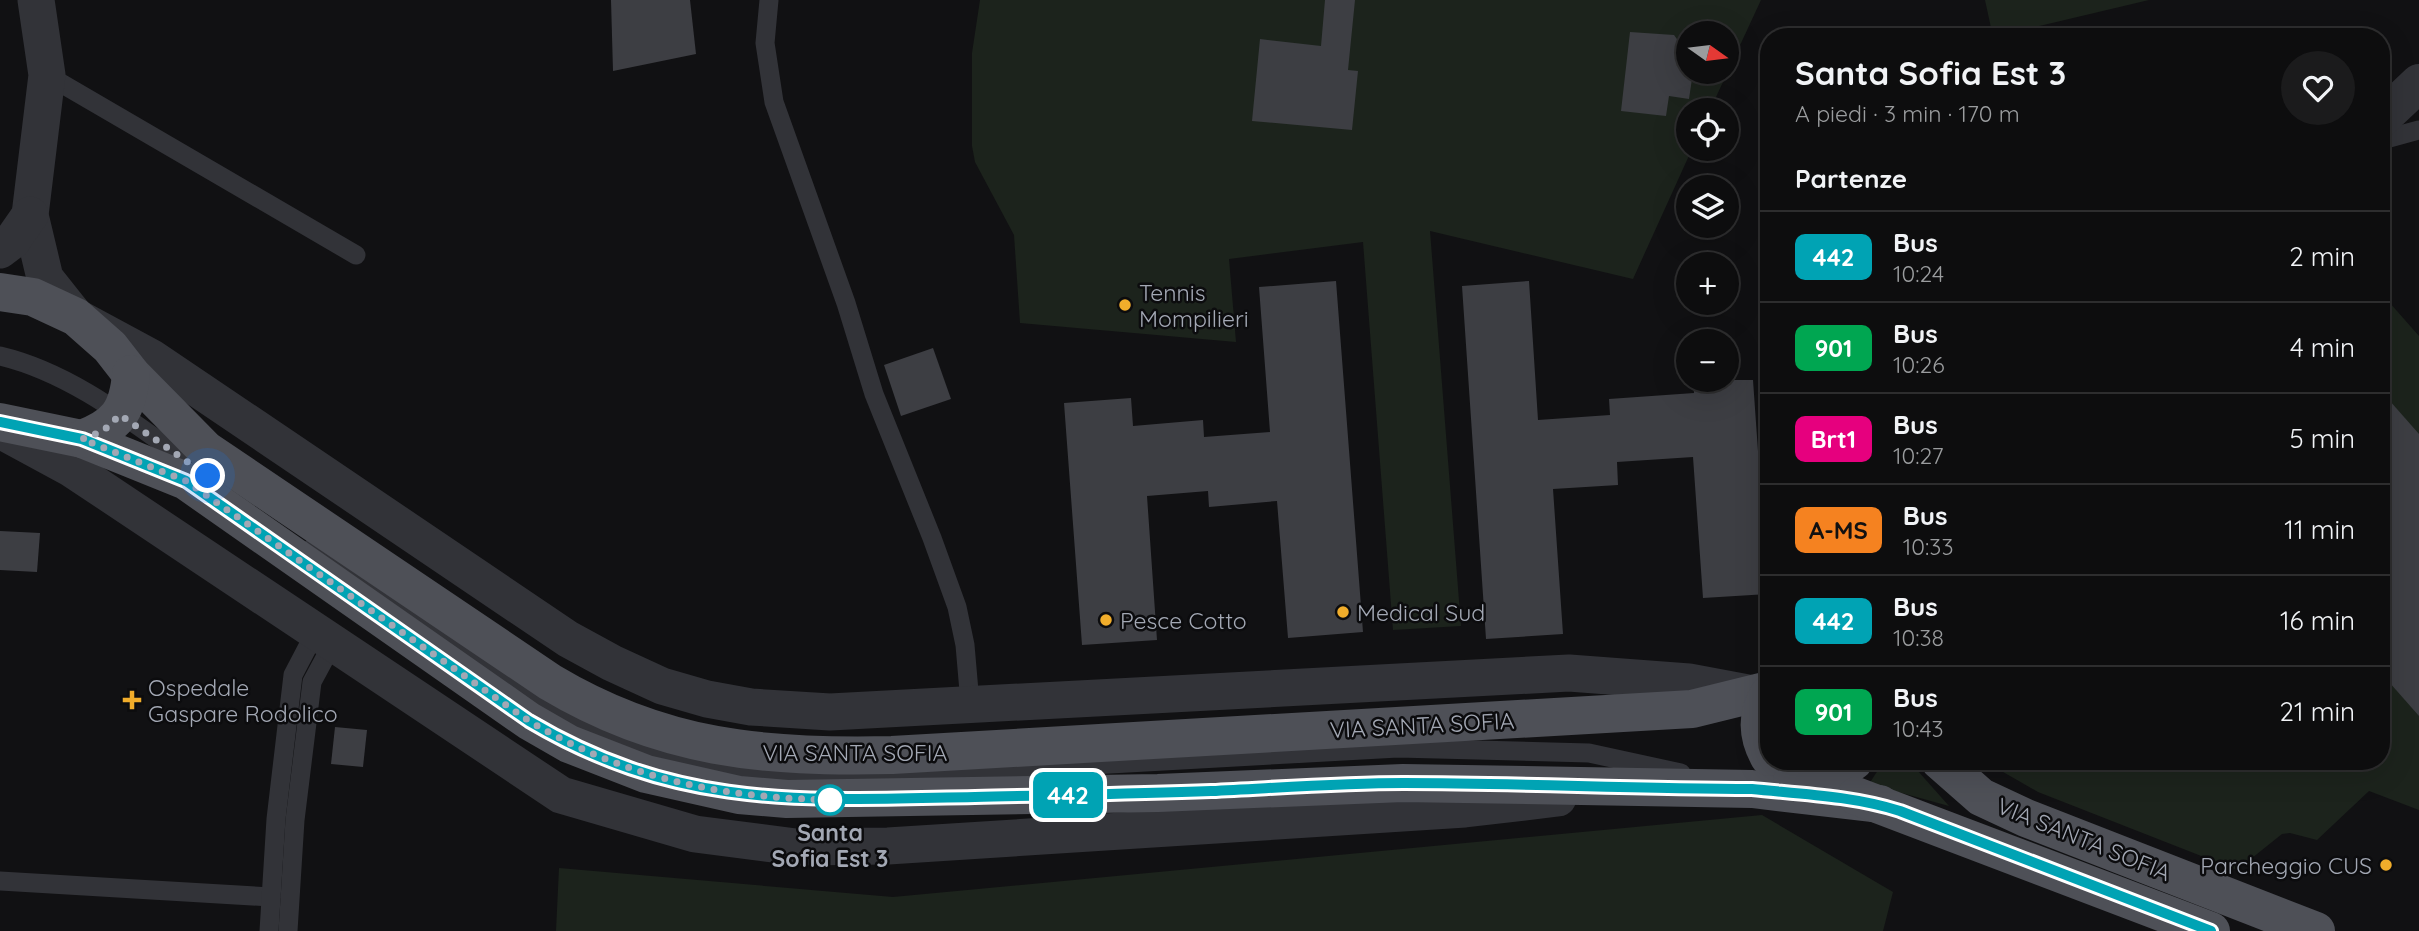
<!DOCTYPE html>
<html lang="it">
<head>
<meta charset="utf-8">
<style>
  :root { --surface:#0d0d0e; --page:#1b1b1c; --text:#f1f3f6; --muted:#9a9c9e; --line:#2d2d2e }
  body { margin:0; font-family:Quicksand,sans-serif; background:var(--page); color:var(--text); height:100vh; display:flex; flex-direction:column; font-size:26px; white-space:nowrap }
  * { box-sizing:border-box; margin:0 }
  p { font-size:23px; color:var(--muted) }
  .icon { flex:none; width:38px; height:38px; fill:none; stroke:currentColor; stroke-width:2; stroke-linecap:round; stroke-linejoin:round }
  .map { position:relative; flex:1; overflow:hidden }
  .sheet { position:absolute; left:1760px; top:28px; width:630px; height:742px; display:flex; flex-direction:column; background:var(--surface); border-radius:28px; box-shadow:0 7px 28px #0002,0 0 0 2px var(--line) }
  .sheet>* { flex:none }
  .badge { padding:0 14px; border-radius:10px; font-size:24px; line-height:46px }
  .needle { width:46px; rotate:104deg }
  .buttons { position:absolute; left:1676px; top:21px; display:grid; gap:14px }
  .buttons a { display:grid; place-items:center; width:63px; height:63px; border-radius:50%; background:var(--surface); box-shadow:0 7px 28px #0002,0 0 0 2px var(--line); font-size:35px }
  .you { position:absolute; width:35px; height:35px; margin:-18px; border:5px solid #fff; border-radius:50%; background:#1a73e8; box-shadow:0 0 0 10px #1a73e833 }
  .map>.badge { position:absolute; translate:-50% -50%; box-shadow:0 0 0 4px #fff }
  h2 { padding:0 35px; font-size:26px; line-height:63px }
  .round { display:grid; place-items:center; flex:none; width:74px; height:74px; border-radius:37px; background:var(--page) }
  .head { display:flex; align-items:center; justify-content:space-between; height:119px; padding:0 35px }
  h1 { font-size:33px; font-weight:700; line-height:52px }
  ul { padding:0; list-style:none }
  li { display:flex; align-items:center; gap:21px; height:91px; padding:0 35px; border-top:2px solid var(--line) }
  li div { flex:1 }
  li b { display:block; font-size:26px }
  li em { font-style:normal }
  li .badge { min-width:77px; font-weight:700; text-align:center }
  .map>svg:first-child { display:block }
</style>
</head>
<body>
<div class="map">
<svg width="2419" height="931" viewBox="0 0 2419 931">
  <rect width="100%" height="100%" fill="#111113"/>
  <g fill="#1c231c" fill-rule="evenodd">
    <path d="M980,0H1761L1710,110H1689V149H1692L1633,279L1430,231L1461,626L1393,630L1363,242L1229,259L1236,342L1020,323L1014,235L975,162L972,146V53ZM1689,33H1727V72H1689Z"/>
    <path d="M1985,0H2149L1993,37Z"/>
    <path d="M2382,294L2419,336V810L2369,791L2317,840L2290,833L2282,834L2237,870L2038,792L1984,761H2382Z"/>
    <path d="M1884,761H1909L1949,806L1869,784Z"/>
    <path d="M1762,815L1893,892L1883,931H556L559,868L893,897Z"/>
  </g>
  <g fill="#3d3e43">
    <path d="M611,0H690L696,54L613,71Z"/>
    <path d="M1325,0H1355L1348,70L1358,71L1352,130L1252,121L1260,39L1321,46Z"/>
    <path d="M1630,32L1674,35L1689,56V72H1693L1689,99L1669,96L1666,116L1621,111Z"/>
    <path d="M1336,281L1363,632L1288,638L1277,501L1209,507L1208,491L1147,496L1157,640L1082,645L1064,403L1131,398L1133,426L1203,420L1204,437L1270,432L1259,287Z"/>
    <path d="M1529,281L1538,420L1610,415L1609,399L1694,393L1693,380H1753L1768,594L1703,598L1693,457L1617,462L1618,485L1553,489L1563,634L1486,639L1462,286Z"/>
    <path d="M933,348L951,399L901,416L884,365Z"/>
    <path d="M2382,392L2419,434V716L2382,674Z"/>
    <path d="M0,531L40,533L37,572L0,570Z"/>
    <path d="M335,727L367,730L363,767L331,764Z"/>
  </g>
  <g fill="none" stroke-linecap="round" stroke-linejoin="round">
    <g stroke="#323338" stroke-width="19">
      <path d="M769,0L765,43L774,102L846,303L874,394L932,538L957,607L965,645L970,703"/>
      <path d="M47,75L356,255"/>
      <path d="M2382,140L2419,130"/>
      <path d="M0,356C77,374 143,431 207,475"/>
      <path d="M313,547L578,724L652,752L741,773L787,777L892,776L1398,748L1589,753L1681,773"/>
      <path d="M0,881L271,897"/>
      <path d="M269,931L276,819L293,675L316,631"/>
      <path d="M288,931L295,820L312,682L333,643"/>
    </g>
    <g stroke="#323338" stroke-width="37">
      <path d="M36,0L47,75L30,215L45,278L76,317L152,358L568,639L612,663L662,686L707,699L751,707L830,712L1569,673L1689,682L1753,694"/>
      <path d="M0,250L12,241L30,215"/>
      <path d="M0,430L72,469L561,795L695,834L796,847L888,846L1465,809L1558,798"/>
    </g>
    <path stroke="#323338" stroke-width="38" d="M2382,118L2419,83"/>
    <g stroke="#4e5057" stroke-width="38">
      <path d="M0,292L33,297L76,317L110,347L131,374L206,450L550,682C662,749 764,758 892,755L1692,709L1769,690"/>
      <path d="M0,422L82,439L186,481L529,721L569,744L646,774L739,795L787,799L1158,793L1403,783L1752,789L1880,804"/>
      <path d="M82,439C116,426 128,412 131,374"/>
      <path d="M1769,694C1756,714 1757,736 1769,757"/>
      <path d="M1940,761L1981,797L2026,818L2316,931"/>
      <path d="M1792,781L1833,777L1854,761"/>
      <path d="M1856,796L2211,931"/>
    </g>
  </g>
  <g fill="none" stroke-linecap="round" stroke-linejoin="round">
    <g stroke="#fff" stroke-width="16">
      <path id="line" d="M0,422L82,439L186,481L529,721C681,811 806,800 975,797C1054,795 1132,794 1211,791C1275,788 1340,783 1404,783C1520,783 1636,789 1752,789C1801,794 1853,796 1900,811L2211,931"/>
    </g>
    <use href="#line" stroke="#00a3b4" stroke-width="10"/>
    <path stroke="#a3a8b4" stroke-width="7" stroke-dasharray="0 12.6" d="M208,476L120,415L103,431L82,439L186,481L529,721C628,780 727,799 841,800H830"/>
  </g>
  <g fill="#f1ad2b" stroke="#0c0c0e" stroke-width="2.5">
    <circle cx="1125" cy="305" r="7"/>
    <circle cx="1343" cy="612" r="7"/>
    <circle cx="1106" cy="620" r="7"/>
    <path d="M128.5 689.5h7v7h7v7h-7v7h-7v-7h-7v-7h7z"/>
    <circle cx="2386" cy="865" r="7"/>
  </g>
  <circle fill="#fff" stroke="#00a3b4" stroke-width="3.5" cx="830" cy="800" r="14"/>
  <g text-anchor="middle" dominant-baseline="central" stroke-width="5" stroke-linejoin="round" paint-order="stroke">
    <g font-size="23" fill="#a3a8b4" stroke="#0c0c0e" text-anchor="start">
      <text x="1139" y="292">Tennis<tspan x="1139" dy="26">Mompilieri</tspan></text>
      <text x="1357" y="612">Medical Sud</text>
      <text x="1120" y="620">Pesce Cotto</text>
      <text x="148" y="687">Ospedale<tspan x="148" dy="26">Gaspare Rodolico</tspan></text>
      <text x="2372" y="865" text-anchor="end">Parcheggio CUS</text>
    </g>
    <g font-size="23" fill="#a3a8b4" stroke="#0c0c0e">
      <text transform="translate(1422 725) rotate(-3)">VIA SANTA SOFIA</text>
      <text x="855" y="752">VIA SANTA SOFIA</text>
      <text transform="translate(2084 839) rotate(22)">VIA SANTA SOFIA</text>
    </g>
    <g font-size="23" font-weight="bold" fill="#a3a8b4" stroke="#0c0c0e">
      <text x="830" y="832">Santa<tspan x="830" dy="26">Sofia Est 3</tspan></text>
    </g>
  </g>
</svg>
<div class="buttons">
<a><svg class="needle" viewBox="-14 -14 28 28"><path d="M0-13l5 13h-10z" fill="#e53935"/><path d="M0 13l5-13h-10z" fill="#9a9c9e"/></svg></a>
<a><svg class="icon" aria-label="locate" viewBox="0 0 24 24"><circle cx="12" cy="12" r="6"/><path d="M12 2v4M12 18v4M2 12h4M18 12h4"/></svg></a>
<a><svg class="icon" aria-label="layers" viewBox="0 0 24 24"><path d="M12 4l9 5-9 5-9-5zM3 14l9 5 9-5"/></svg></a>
<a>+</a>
<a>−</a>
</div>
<div class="you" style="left:208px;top:476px"></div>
<b class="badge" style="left:1068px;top:795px;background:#00a3b4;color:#fff">442</b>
<section class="sheet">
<div class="head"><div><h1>Santa Sofia Est 3</h1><p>A piedi · 3 min · 170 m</p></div><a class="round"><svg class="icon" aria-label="heart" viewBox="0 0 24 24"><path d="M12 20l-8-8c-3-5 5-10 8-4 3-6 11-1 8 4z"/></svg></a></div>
<h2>Partenze</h2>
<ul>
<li><span class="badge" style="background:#00a3b4;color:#fff">442</span><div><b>Bus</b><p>10:24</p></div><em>2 min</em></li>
<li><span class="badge" style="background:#00a651;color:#fff">901</span><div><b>Bus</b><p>10:26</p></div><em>4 min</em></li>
<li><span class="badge" style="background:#e6007e;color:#fff">Brt1</span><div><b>Bus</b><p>10:27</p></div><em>5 min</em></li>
<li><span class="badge" style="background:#f58220;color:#111">A-MS</span><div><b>Bus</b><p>10:33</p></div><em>11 min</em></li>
<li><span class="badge" style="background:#00a3b4;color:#fff">442</span><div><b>Bus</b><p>10:38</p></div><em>16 min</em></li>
<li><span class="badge" style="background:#00a651;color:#fff">901</span><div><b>Bus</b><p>10:43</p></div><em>21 min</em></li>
</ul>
</section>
</div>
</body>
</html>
